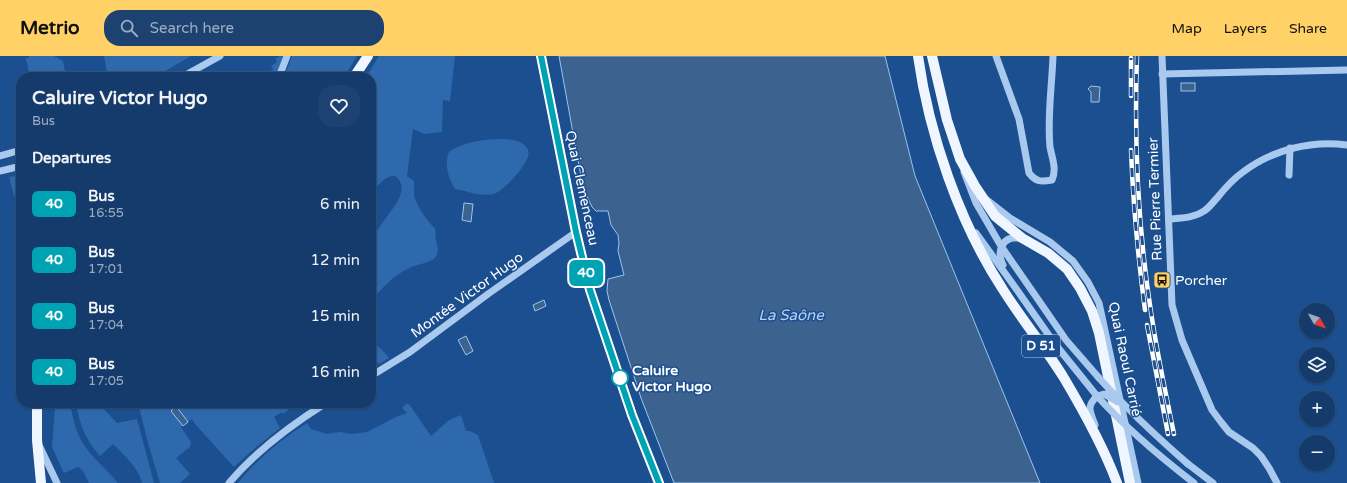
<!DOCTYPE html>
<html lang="en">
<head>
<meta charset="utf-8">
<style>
  :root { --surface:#143b6b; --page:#1d4271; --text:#f1f3f6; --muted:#9dadc1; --line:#33557e; --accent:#ffd166 }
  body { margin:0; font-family:"Varela Round",sans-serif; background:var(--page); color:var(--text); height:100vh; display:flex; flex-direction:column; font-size:15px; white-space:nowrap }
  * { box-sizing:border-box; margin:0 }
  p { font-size:13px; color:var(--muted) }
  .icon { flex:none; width:22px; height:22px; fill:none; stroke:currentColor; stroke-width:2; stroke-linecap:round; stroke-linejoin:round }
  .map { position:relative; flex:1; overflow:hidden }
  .sheet { position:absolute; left:16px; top:16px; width:360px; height:336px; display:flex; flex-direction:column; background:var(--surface); border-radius:16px; box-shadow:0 1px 3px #0004,0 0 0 1px var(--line) }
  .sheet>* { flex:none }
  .badge { padding:0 8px; border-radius:6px; font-size:14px; line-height:26px }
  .needle { width:26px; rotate:130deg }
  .controls { position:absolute; left:1299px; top:247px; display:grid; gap:8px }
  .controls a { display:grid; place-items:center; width:36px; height:36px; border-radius:50%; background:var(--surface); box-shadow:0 1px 3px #0004,0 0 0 1px var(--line); font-size:20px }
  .map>.badge { position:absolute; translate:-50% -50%; box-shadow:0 0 0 2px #fff }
  h2 { padding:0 16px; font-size:15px; line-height:36px }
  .round { display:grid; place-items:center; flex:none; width:42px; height:42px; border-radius:16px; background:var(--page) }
  .headline { display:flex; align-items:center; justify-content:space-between; height:68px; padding:0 16px }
  h1 { font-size:19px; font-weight:700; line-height:30px }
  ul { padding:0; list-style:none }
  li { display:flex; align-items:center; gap:12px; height:56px; padding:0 16px }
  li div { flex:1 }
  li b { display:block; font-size:15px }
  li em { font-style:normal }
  li .badge { min-width:44px; font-weight:700; text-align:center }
  header { display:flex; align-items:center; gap:24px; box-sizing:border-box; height:56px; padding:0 20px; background:var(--accent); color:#111 }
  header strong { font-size:19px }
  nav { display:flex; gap:22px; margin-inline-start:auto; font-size:14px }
  .search { width:280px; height:36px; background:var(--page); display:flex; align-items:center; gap:10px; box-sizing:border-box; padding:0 14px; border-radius:16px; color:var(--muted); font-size:15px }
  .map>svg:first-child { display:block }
</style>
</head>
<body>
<header>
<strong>Metrio</strong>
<div class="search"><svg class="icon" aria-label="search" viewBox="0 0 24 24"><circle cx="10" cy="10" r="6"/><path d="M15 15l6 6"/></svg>Search here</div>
<nav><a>Map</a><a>Layers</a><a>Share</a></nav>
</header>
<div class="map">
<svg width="1347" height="427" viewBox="0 0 1347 427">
  <rect width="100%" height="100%" fill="#1b4f8f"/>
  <g fill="#2e69ad">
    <path d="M29,0H54L63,5L66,21H30L26,2H29Z"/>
    <path d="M104,0H191L155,21H108Z"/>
    <path d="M280,0H283L276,21H266L270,19L273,13L271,10L277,6L275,3Z"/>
    <path d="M292,0H357L344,21H284Z"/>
    <path d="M379,0H455L450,45L443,44L442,76L425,78L413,73L407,120L414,125C414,130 414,134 414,139C415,147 428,167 435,172C436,176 435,180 436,184C437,190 440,196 435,202C432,206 415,209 409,212C393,220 382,232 371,245C371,231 371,217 371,202C371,197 370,191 371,187C376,169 407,143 401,128C394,108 377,131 371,137V21H366Z"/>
    <path d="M501,83C510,83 524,84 528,94C533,104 504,135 494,138C481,141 467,135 455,133C448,122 444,108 449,96C463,86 484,83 501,83Z"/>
    <path d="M16,120C16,128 14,133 21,139V165L9,121Z"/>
    <path d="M371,283C377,290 384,295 389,302L379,308L371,297Z"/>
    <path d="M62,347H70C72,358 74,368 78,378C86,397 105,411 118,427H89L83,415L78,411L64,417L52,391L55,351H62Z"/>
    <path d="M76,347H101L100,349L117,367L137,363L154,427H142C138,411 125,400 113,388L100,400C85,383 80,369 76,347Z"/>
    <path d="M138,347H297L283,358L282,356L274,361L280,372L255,392L234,411L195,368L192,363L181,371L191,386L190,391L176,402L190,418L180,427H160L148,387Z"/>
    <path d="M406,348H409L431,380L449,364L461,359L466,375H470L478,379L494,427H238C257,403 282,383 307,367L311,373L327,378L339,376L352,378L367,376L396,361L407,357L402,352Z"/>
  </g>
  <g fill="#3c6290" stroke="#9cc4f0">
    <path d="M559,0H885L915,120L1040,427H674L641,342L609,244L607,235L608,223L624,219L618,195L619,187L618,179L611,169L608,155H596L592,151L583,132Z"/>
    <rect x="1181" y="27" width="14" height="8"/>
    <path d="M1091,30L1100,31L1099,46H1091V36L1088,33Z"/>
    <path d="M464,147L473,148L471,166L462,164Z"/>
    <path d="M544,244L546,250L535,255L533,249Z"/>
    <path d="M466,280L473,295L466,299L458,284Z"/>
    <path d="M176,350L188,366L183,370L171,355Z"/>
  </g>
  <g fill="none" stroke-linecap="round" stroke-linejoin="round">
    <g stroke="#a9c9ee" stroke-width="7">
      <path d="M996,0L1019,63L1029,117C1036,126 1041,126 1052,124C1057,113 1052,102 1050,91C1047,61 1052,30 1053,0"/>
      <path d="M1162,0L1172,249L1182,284L1212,354L1221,366L1229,376L1253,392L1261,400L1269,412L1277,427"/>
      <path d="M1162,18L1347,14"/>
      <path d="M182,21L220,0"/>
      <path d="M279,21L287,0"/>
      <path d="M0,100L21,94"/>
      <path d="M0,115L21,110"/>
      <path d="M964,116L976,147L1001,190L1066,284L1099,322"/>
      <path d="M1289,119L1290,92"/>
      <path d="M987,144L1010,162L1050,186L1073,205L1088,226L1099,247L1138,427"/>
      <path d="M1169,163C1181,162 1194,162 1204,155C1209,152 1213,146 1217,142C1225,132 1233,123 1243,116C1272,94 1311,84 1347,89"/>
      <path d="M976,177L1012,227L1055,288L1097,340C1086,351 1090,355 1095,369"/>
      <path d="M1003,209C998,200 999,185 1012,182C1015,182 1019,182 1022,182"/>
      <path d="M371,320L410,296L488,238L576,176"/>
      <path d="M39,389L57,427"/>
      <path d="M1188,408L1213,427"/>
      <path d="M229,427C256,395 291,369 326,347"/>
    </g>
    <g stroke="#f0f6ff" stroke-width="10">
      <path d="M541,0L576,176L590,234L632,359L659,427"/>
      <path d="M918,0C929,78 959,166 1002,232C1021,263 1045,291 1064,322C1083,354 1104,392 1117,427"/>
      <path d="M932,0L947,64L960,103L975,130L995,160L1022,182L1048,197L1067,213L1080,232L1092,255L1099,277L1130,427"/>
      <path d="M354,21L368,0"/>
      <path d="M37,347V384L41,427"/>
    </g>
    <g stroke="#fff" stroke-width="4.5">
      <g id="rail">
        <path d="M1137,0C1134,85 1138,172 1151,256C1157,297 1166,338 1174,378"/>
        <path d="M1131,40V2"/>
        <path d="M1131,94C1133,148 1138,201 1145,254"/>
        <path d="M1147,269L1168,378"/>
      </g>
    </g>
    <use href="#rail" stroke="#1b4f8f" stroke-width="3" stroke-dasharray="9" stroke-linecap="butt"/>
    <g stroke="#a9c9ee" stroke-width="7">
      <path d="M1099,322C1127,353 1157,381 1188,408"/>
      <path d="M1097,340C1126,372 1159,400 1194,427"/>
      <path d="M1097,340L1104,338L1118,346"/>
    </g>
  </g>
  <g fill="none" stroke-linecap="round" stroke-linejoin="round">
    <g stroke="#fff" stroke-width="9">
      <path id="line" d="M541,0L576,176L590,234L632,359L659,427"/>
    </g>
    <use href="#line" stroke="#00a3b4" stroke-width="6"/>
  </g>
  <defs>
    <g id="bus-square" transform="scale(0.9)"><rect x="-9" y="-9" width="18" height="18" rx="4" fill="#ffd166" stroke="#1b4f8f"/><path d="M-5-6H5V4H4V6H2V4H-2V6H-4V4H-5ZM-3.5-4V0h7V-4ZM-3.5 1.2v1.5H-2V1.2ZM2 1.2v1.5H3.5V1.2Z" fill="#111"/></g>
  </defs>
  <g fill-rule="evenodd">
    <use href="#bus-square" x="1162" y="224"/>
  </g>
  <circle fill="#fff" stroke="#00a3b4" stroke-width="2" cx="620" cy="322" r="8"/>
  <g text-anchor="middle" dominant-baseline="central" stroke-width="3" stroke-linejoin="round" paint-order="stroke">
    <rect fill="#1b4f8f" stroke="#bbcadd" stroke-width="1" x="1022" y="279" width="38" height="22" rx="3"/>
    <g font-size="13" font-weight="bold" fill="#fff">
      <text x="1041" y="290">D 51</text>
    </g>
    <g font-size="14" fill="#fff" stroke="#1b4f8f">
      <text transform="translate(582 132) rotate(78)">Quai Clemenceau</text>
      <text transform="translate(1155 143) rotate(-92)">Rue Pierre Termier</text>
      <text transform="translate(467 239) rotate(-36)">Montée Victor Hugo</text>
      <text transform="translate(1125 303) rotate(78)">Quai Raoul Carrié</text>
    </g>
    <g font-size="14" fill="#fff" stroke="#1b4f8f" text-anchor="start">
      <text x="1175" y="224">Porcher</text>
    </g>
    <g font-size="14" font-weight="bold" fill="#fff" stroke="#1b4f8f" text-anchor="start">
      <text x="632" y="314">Caluire<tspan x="632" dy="16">Victor Hugo</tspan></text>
    </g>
    <g font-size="15" font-style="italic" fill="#b5d3f5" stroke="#1b4f8f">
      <text x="791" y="259">La Saône</text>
    </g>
  </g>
</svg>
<div class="controls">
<a><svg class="needle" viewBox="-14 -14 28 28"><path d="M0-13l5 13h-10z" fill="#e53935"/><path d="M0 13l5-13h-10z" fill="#9dadc1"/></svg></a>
<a><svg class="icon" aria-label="layers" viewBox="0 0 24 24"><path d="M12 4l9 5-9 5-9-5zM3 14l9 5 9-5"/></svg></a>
<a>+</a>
<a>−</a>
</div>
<b class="badge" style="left:586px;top:217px;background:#00a3b4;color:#fff">40</b>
<section class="sheet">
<div class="headline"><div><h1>Caluire Victor Hugo</h1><p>Bus</p></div><a class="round"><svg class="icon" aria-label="heart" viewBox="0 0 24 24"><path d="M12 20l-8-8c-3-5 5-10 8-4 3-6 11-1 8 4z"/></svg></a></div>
<h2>Departures</h2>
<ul>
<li><span class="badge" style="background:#00a3b4;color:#fff">40</span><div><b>Bus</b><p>16:55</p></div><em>6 min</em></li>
<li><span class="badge" style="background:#00a3b4;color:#fff">40</span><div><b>Bus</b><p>17:01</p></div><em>12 min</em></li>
<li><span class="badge" style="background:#00a3b4;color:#fff">40</span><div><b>Bus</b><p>17:04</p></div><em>15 min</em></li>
<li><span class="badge" style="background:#00a3b4;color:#fff">40</span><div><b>Bus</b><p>17:05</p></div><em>16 min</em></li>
</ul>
</section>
</div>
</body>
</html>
